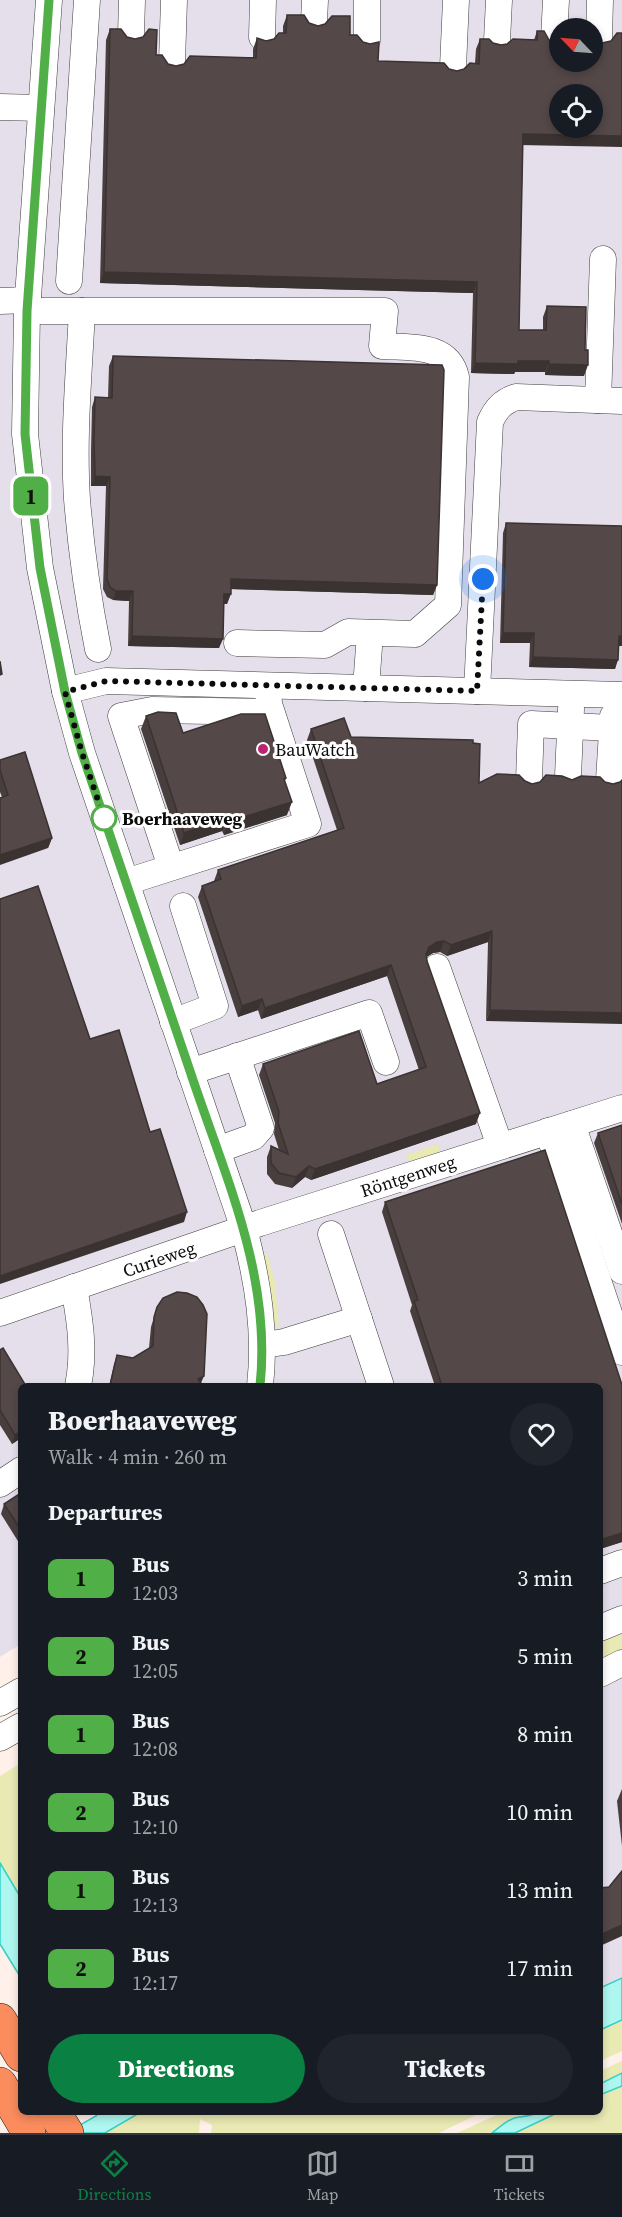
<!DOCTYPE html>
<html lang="en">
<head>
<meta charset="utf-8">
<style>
  :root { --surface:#171b24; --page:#20242c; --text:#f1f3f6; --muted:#9ea1a6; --line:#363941; --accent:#0b8043 }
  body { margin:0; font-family:"Source Serif 4",serif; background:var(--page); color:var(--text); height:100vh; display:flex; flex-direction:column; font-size:22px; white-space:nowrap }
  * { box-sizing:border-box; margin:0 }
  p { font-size:20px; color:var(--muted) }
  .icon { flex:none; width:33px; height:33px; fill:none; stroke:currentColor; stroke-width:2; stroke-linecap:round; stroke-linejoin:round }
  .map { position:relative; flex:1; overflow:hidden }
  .details { position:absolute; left:18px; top:1383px; width:585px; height:732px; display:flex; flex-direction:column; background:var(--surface); border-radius:9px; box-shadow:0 3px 9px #0003 }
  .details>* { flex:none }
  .badge { padding:0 12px; border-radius:9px; font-size:21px; line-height:39px }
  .needle { width:39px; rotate:295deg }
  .tools { position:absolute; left:549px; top:18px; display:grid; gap:12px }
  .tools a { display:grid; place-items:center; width:54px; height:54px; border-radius:50%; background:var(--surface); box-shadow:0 3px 9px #0003; font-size:30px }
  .you { position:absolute; width:30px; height:30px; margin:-15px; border:4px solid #fff; border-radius:50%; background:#1a73e8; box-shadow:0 0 0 9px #1a73e833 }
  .map>.badge { position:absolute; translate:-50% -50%; box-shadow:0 0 0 3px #fff }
  h2 { padding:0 30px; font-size:22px; line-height:54px }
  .round { display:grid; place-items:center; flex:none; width:63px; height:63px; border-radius:32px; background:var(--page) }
  .overview { display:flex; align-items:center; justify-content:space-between; height:102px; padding:0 30px }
  h1 { font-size:28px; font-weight:800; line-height:45px }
  .action { display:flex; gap:12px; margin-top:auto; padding:12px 30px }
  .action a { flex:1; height:69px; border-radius:36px; background:var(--accent); color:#fff; font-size:24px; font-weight:800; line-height:69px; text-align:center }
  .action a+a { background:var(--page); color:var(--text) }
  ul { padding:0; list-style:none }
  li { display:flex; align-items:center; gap:18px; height:78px; padding:0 30px }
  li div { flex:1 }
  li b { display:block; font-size:22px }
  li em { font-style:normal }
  li .badge { min-width:66px; font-weight:700; text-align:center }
  .tab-bar { display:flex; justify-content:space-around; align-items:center; height:84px; border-top:2px solid var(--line); background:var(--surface); font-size:16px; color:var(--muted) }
  .tab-bar a { display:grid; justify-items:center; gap:3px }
  .tab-bar .on { color:var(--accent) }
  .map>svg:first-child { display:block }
</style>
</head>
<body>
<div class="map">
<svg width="622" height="2133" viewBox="0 0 622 2133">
  <rect width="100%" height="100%" fill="#fff1e9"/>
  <path fill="#e4dfeb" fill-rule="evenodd" d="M0,0H622V1997L600,2008V1386H21V1644L0,1657ZM560,28H592V62H560ZM560,94H592V128H560Z"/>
  <g fill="#e8e9b3">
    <path d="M438,1144L440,1151L438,1154L411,1163L406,1157V1155Z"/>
    <path d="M267,1253L275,1282L279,1326L271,1322L263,1255Z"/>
    <path d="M622,1634V1652L600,1661V1642Z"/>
    <path d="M21,1763V1898L0,1863V1776Z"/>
    <path d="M622,2020V2051L600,2061V2030Z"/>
    <path d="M622,2061V2073L600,2084V2071Z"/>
    <path d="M622,2086V2133H515L559,2112H600V2095Z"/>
    <path d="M141,2112H365C404,2116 443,2112 482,2112L439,2133H211L212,2125L200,2119L199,2133H106Z"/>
    <path d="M503,2112H539C531,2116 527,2116 519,2117C509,2119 500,2127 492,2133H457Z"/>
  </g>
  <g fill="#aef7f0" stroke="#34cfc5" stroke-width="1.5">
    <path d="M0,1863L21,1898V1978L0,1944Z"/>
    <path d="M622,1978V2020L600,2030V1988Z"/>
    <path d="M622,2073V2086L600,2095V2084Z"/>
    <path d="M99,2112H141L105,2133H66L96,2116Z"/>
    <path d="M539,2112H559L515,2133H492C500,2127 509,2118 519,2117C527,2116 531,2116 539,2112Z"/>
  </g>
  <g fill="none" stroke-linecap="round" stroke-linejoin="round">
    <g stroke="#3e3e3e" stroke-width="27">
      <g id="minor">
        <path d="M49,0L27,311L25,434L40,568L65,691L82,753L244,1229C258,1282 266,1332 260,1386"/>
        <path d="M314,22L315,0"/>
        <path d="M131,35L132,0"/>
        <path d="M262,37L263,0"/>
        <path d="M554,39L556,0"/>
        <path d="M599,39L600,0"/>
        <path d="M367,40V0"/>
        <path d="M497,41L499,0"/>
        <path d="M172,62L174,0"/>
        <path d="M453,67L456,0"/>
        <path d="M0,107L41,108"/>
        <path d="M69,281L87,0"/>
        <path d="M0,301L28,300"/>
        <path d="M27,311H385L382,346C410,348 448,343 456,377L448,605L415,634L348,632L325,645L237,643"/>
        <path d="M82,311C79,373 73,436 77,499C81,549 88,599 98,649"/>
        <path d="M598,400L603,259"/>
        <path d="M366,688L370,633"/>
        <path d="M65,691L106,681L622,695"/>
        <path d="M477,691L490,422C496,409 502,402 516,397L622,401"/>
        <path d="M568,776L571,709"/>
        <path d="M529,780L531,724L612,728"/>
        <path d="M609,780L613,716"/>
        <path d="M171,867L121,716L152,710L271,712"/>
        <path d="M126,882L308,824L269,704L268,686"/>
        <path d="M437,967L500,1146"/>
        <path d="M173,1022L215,1006L183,906"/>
        <path d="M190,1072L369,1013L386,1062"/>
        <path d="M572,1124L622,1271"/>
        <path d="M548,1131L622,1352"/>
        <path d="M217,1150L253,1137L261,1128L237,1056"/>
        <path d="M331,1234L381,1386"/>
        <path d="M74,1287C80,1321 85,1352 78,1386"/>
        <path d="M0,1313L260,1223L622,1108"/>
        <path d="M263,1345L284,1342L359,1319"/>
        <path d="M0,1484L21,1470"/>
        <path d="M600,1571L622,1563"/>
        <path d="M600,1628L622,1619"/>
        <path d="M600,1674L622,1663"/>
        <path d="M0,1703L21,1691"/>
        <path d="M0,1738L21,1726"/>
      </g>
    </g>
    <g stroke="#1c1c1c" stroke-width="34">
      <g id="major">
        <path d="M0,2020L21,2055"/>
        <path d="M0,2084L29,2133"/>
        <path d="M54,2112L67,2133"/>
      </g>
    </g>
    <use href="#minor" stroke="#fff" stroke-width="26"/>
    <use href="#major" stroke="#fa8c5e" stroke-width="33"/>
  </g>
  <g fill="#483e3e">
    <path d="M287,15L309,23L350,35L378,61L449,69L457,71L464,69L475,63L476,49L480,39L501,45L534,40L537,31H544L523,145L519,330H543V317L547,306L584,376L545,375V372H515L514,374L471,373L473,293L100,283L106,40L110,29L127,37L156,55L168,64L176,66L253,57V49L257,38L266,41L274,39L283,33V26Z"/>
    <path d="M113,356L437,585L433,595L231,589L227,604H224L219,648L128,646L129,601L113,600L107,597L103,589L106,486H91V452L92,407L95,397L108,398L109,366Z"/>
    <path d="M506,523L622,526V646H619L615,669L529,667L530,643H500L503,533Z"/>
    <path d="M146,716L286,778L285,781L287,815L224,835L222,831L180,845L141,729Z"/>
    <path d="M311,729L351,737L473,743L479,783L525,781L532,784L572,780L581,776L486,1021L488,942L447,956L440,952L433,953L426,957L427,961L476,1124L311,1180L305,1177L292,1188L275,1184L267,1174V1157L271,1146L279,1150L274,1134L275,1123L259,1075L263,1064L377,1084L419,1070L387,976L261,1019L258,1010L238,1017L198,897L202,886L214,881L218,870L337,830L307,740Z"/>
    <path d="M0,760L52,838L48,848L2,797L0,792Z"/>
    <path d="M622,1125V1224L594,1143L598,1133Z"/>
    <path d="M545,1150L622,1385V1542L600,1549V1386H435L410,1311L412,1305L382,1212L385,1202Z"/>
    <path d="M157,1307L203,1386H109L114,1364L117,1355L133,1358L149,1348L151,1327Z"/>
    <path d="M0,1350L21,1438L12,1444L0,1425Z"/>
    <path d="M21,1493V1546L1,1514L4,1504Z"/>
    <path d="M622,1789V1846L617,1801Z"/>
  </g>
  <g fill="#3b3232">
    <path d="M523,134L622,136V147L519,145Z"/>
    <path d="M104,272L477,282L473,293L100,283Z"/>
    <path d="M518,361H549L545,372H515L514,374L471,373L475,363Z"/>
    <path d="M549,364L588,365L584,376L545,375Z"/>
    <path d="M95,476L110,477L106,486H91Z"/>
    <path d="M231,579L437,585L433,595L228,589Z"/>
    <path d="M116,591H133L129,601L113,600Z"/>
    <path d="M224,594H231L227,604L221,603Z"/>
    <path d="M503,633H534L530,643H500Z"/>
    <path d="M132,636L223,639L219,648L128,646Z"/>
    <path d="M619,636H622V646H615Z"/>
    <path d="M533,657L618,660L615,669L529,667Z"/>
    <path d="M292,802L287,815L224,835L228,822Z"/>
    <path d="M227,818L222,831L180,845L184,833Z"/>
    <path d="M52,838L48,848L0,865V855Z"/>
    <path d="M492,931L488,942L447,956L451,945Z"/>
    <path d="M444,941L440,952L433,953L425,958L422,965L429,947L437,942Z"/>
    <path d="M391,965L387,976L261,1019L265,1008Z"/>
    <path d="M262,999L258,1010L238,1017L242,1006Z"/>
    <path d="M490,1010L622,1013V1024L486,1021Z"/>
    <path d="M480,1113L476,1124L311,1180L315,1169Z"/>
    <path d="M309,1166L305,1177L292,1188L296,1177Z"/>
    <path d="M187,1212L184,1222L0,1284V1276Z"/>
    <path d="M204,1376L200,1385L198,1379Z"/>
    <path d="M21,1431V1438L12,1444L15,1435Z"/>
    <path d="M622,1533V1542L600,1549V1540Z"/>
    <path d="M622,1925V1936L600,1946V1935Z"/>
  </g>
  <g fill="#544848" stroke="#3b3232" stroke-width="1.5" fill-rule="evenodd">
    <path d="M287,15H304L309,23L318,26L325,24L332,16H350V35H357L363,42L370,44L379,42L378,61L444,63L449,69L457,71L464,69L470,63L479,64L480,39H489L493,43L501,45L507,44L513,39L537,40V31H544L549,40L558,43H560V62H592V37L595,41L602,43L611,41L617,33H622V136L523,134L519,330H546L547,306L586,307L585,350H588V365L549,364V361H518V364L475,363L477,282L104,272L110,29H121L127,37L135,39L143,37L149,29L157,30L156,55H162L168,64L176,66L184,64L190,56L256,58L257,38L266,41L274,39L279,33H286ZM560,94H592V128H560Z"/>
    <path d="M113,356L442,365L444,370L437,585L231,579V594H224L223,639L132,636L133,591H116L110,587L107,579L110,477L95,476L94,442L95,397L112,398Z"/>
    <path d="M506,523L622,526V636H619L618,660L533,657L534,633H503Z"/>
    <path d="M0,661L2,674L0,675Z"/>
    <path d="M158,712L176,713L183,733L241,714H265L286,778L284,779L292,802L228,822L227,818L184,833L146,716Z"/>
    <path d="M344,718L351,737L473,740V743L480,744L479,783L497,774L519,775L525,781L532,784L540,782L546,775L562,776L572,780L581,776L600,777L605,782L613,784L620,782L622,780V1013L490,1010L492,931L451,945L444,941L437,942L429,947L426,954L427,961L480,1113L315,1169L309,1166L296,1177L279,1173L271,1163V1146L288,1154L278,1123L279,1112L263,1064L359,1031L377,1084L426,1067L391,965L265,1008L262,999L242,1006L202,886L221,879L218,870L344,828L311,729Z"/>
    <path d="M25,752L52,838L0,855V798L8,795L0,770V760Z"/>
    <path d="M38,886L90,1039L119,1030L150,1132L160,1129L187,1212L0,1276V899Z"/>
    <path d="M622,1125V1204L598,1133Z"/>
    <path d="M545,1150L622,1385V1533L600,1540V1386H442L414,1301L418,1300L385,1202Z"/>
    <path d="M177,1292L187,1293L197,1297L203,1305L207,1314L204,1376L198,1379L203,1386H110L117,1355L133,1358L153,1346L154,1317L157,1307L163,1298Z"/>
    <path d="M3,1348L26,1386H21V1431L15,1435L0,1410V1350Z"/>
    <path d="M21,1493V1530L4,1504Z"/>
    <path d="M622,1871V1925L600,1935V1888L609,1887Z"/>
  </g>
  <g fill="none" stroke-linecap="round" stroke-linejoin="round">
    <g stroke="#fff" stroke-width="14">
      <path id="line" d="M49,0L27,311L25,434L40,568L65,692L82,753C118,859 154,965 190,1071C224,1174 272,1275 260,1386"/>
    </g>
    <use href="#line" stroke="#50af46" stroke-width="9"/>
    <path stroke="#0b0b0b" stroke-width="6" stroke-dasharray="0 10.8" d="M104,818L82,753L65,692L106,681L477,691L483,579"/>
  </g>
  <circle fill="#bc2271" stroke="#fff" stroke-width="2" cx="263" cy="749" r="6"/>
  <circle fill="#fff" stroke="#50af46" stroke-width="3" cx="104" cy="818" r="12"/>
  <g text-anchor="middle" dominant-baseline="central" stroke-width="6" stroke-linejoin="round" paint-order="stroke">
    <g font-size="18" fill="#0b0b0b" stroke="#fff" text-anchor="start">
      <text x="275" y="749">BauWatch</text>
    </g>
    <g font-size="18" font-weight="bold" fill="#0b0b0b" stroke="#fff" text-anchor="start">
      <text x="122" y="818">Boerhaaveweg</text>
    </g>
    <g font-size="18" fill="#0b0b0b" stroke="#fff">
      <text transform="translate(408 1176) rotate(-18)">Röntgenweg</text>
      <text transform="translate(159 1259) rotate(-19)">Curieweg</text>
    </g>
  </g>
</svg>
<div class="tools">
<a><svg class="needle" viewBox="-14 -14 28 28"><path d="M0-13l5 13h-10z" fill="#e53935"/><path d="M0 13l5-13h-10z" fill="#9ea1a6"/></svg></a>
<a><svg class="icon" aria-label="locate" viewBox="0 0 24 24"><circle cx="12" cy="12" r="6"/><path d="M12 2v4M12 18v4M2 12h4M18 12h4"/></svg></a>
</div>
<div class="you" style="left:483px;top:579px"></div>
<b class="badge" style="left:31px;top:496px;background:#50af46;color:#111">1</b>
<section class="details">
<div class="overview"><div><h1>Boerhaaveweg</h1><p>Walk · 4 min · 260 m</p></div><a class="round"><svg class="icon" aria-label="heart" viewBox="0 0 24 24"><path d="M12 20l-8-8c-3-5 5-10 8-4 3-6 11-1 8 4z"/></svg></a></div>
<h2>Departures</h2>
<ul>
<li><span class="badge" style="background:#50af46;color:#111">1</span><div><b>Bus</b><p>12:03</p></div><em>3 min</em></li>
<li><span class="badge" style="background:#50af46;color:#111">2</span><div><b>Bus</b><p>12:05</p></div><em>5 min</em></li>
<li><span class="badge" style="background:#50af46;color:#111">1</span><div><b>Bus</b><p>12:08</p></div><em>8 min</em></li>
<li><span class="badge" style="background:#50af46;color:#111">2</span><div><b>Bus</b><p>12:10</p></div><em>10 min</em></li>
<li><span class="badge" style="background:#50af46;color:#111">1</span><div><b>Bus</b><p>12:13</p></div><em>13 min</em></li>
<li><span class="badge" style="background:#50af46;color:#111">2</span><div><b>Bus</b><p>12:17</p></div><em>17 min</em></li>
</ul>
<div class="action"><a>Directions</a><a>Tickets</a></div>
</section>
</div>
<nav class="tab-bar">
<a class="on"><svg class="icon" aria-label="directions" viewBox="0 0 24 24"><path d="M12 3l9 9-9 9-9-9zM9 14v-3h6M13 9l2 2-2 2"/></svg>Directions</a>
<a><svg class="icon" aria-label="map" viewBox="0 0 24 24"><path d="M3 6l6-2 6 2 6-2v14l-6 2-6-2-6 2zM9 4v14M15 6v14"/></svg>Map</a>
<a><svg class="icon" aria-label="tickets" viewBox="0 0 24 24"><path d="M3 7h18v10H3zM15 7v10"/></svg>Tickets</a>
</nav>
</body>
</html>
